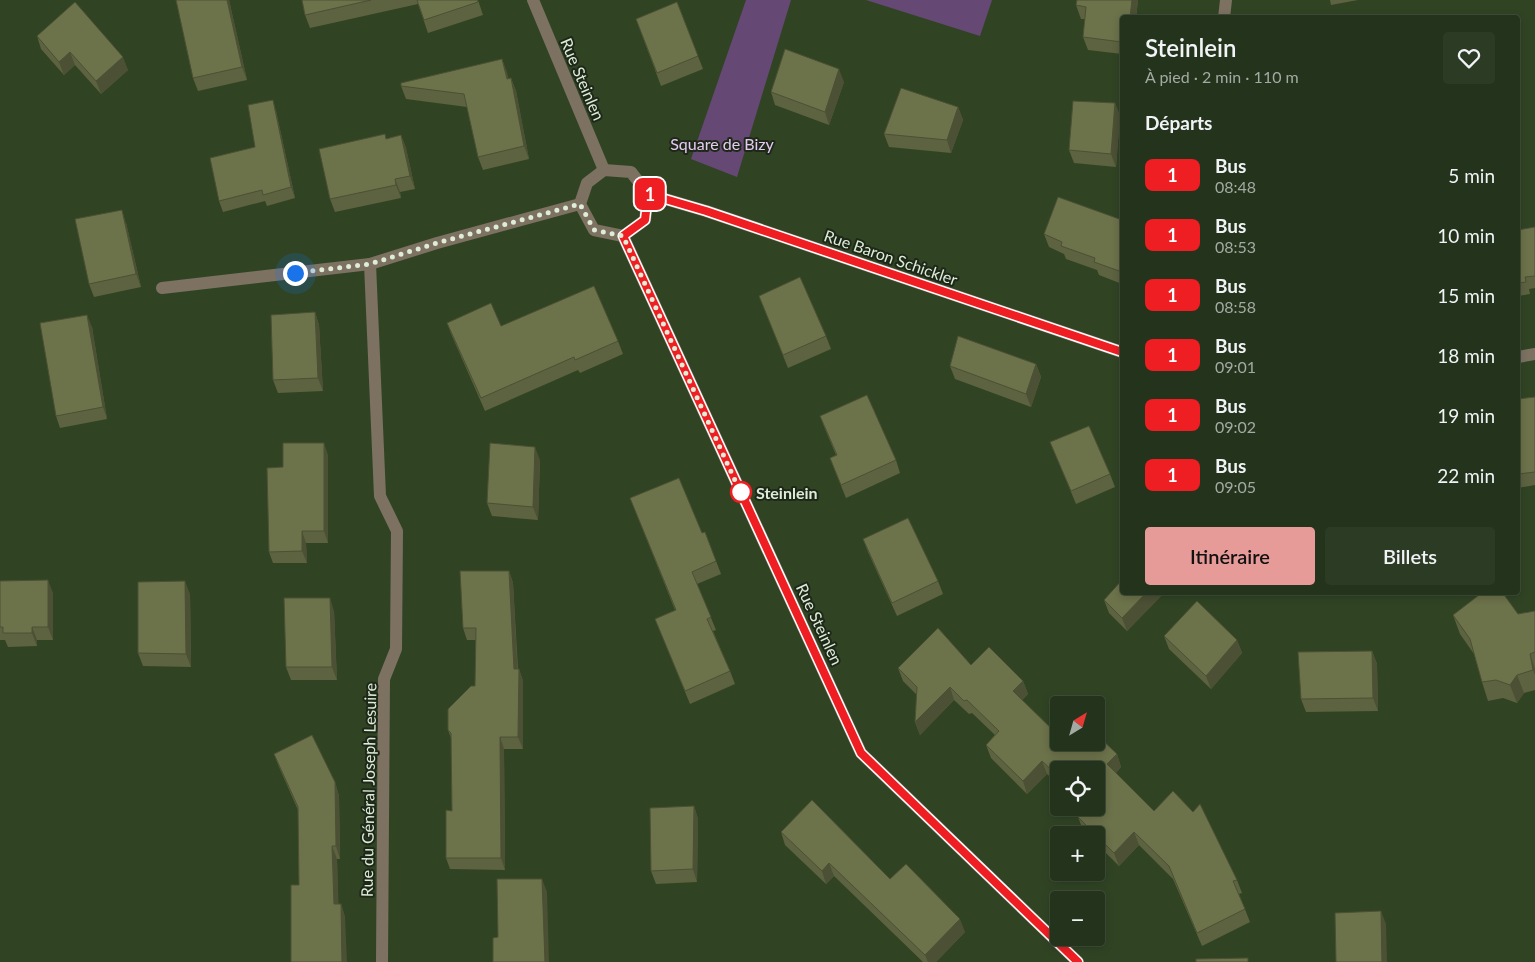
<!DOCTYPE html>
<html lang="fr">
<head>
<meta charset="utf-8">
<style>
  :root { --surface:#24331b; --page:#2c3b24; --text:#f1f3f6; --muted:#a3aaa3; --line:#414e3a; --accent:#e69b98 }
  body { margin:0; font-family:Lato,sans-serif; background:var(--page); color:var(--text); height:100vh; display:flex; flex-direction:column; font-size:19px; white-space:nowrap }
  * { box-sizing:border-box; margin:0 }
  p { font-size:16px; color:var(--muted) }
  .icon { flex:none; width:28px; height:28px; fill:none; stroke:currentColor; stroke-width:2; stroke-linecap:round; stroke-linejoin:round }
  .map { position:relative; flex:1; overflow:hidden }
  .panel { position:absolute; left:1120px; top:15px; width:400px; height:580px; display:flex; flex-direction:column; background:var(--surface); border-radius:5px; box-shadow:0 2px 8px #0003,0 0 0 1px var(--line) }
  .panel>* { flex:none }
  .badge { padding:0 10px; border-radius:8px; font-size:18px; line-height:32px }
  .needle { width:32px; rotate:37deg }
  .tools { position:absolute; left:1050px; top:696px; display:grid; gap:10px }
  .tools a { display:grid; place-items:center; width:55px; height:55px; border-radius:5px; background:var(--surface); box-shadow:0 2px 8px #0003,0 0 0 1px var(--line); font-size:25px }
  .you { position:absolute; width:25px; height:25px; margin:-12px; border:4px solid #fff; border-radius:50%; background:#1a73e8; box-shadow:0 0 0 8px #1a73e833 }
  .map>.badge { position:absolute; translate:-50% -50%; box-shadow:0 0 0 2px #fff }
  h2 { padding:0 25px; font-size:19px; line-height:45px }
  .round { display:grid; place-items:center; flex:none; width:52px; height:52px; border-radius:5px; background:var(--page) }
  .headline { display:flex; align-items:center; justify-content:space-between; height:85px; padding:0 25px }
  h1 { font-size:24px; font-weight:600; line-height:38px }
  .action { display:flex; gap:10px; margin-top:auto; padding:10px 25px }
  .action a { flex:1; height:58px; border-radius:5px; background:var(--accent); color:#111; font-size:20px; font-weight:600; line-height:58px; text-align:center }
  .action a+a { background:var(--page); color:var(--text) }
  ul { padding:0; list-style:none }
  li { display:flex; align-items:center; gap:15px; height:60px; padding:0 25px }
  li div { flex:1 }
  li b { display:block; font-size:19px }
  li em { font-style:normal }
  li .badge { min-width:55px; font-weight:700; text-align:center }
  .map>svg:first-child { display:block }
</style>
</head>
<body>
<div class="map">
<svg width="1535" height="962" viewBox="0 0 1535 962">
  <rect width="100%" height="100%" fill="#304424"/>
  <g fill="#664874">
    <path d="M746,0H791L737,177L691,159Z"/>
    <path d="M866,0H992L980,36Z"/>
  </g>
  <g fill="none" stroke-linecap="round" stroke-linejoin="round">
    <g stroke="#7d7162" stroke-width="12">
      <path d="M533,0L604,170"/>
      <path d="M1224,18L1226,0"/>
      <path d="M604,170L631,172L648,194L645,220L623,236L594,230L580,204L587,183Z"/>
      <path d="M648,194L706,211L1122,352"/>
      <path d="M623,236L861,753L1078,962"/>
      <path d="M370,264L380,496L397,531L396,649L384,679L382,962"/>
      <path d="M162,288L370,264L437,243L580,204"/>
      <path d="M1518,357L1535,354"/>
    </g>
  </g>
  <g fill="#5d6240">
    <path d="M229,0L247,80L198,91L193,78Z"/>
    <path d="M302,0H478L483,15L428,33L418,4L310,28L305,15Z"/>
    <path d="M1077,0H1138L1136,18H1122V54L1088,50L1083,37L1085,19H1081L1076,5Z"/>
    <path d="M1330,0H1358L1331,5Z"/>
    <path d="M677,2L703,69L661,86L636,19Z"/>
    <path d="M37,36L128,70L101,94L75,65L64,75L41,49Z"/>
    <path d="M502,59L508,78H511L516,91L529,159L483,170L478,157L467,107L406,99L401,86Z"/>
    <path d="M844,82L829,125L775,105L771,92Z"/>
    <path d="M1115,103L1120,116L1116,167L1074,163L1069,150Z"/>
    <path d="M958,107L963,120L951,153L889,147L884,134Z"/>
    <path d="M276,111L295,198L267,206L265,201L223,212L219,201L255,147Z"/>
    <path d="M401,135L406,148L415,189L400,192L401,198L335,212L330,199L387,139Z"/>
    <path d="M1122,220V284L1099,275L1097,270L1066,259L1064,254L1049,247L1044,234Z"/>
    <path d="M126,223L141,287L94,297L89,284Z"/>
    <path d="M1535,227V288L1529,289L1530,294L1518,296V230Z"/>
    <path d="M759,296L826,336L831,349L788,368Z"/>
    <path d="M315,312L319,325L323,391L278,393L273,380Z"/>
    <path d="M447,323L501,326L618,341L623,354L580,373L578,370L485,411L452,336Z"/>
    <path d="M92,327L107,419L60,428L56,416Z"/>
    <path d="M1036,364L1041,377L1031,407L955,379L950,366Z"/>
    <path d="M1535,397V485L1518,488V399Z"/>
    <path d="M820,416L896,460L900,473L846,498L835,471L830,458L836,455L825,429Z"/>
    <path d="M1050,442L1110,474L1115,487L1076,504Z"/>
    <path d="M328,455V543H306L307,563H273L269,552L283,467Z"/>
    <path d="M540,460L538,520L492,516L487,503Z"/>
    <path d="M630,498L702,533L705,532L721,574L697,584L716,630L713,631L730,671L735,684L690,704L655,619L675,610Z"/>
    <path d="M863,539L938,581L943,594L897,616L868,552Z"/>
    <path d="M509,571L513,583L518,669H519L523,681V749H504L505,870L450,869L446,858L452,811L451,738L448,730L475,686L476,640H467L463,628Z"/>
    <path d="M0,581L53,593V640H37V646L8,647L5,640H0Z"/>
    <path d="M1122,592H1165L1127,631L1109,613L1104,600Z"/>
    <path d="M190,594L191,667L143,666L138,653Z"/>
    <path d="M334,611L337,680H291L286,667Z"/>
    <path d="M1535,611V690L1524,693L1517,703L1503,698L1488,701L1482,682L1474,654L1460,634L1453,615L1518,614Z"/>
    <path d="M1164,636L1237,640L1242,653L1211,689L1169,649Z"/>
    <path d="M1372,651L1377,664L1378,711L1306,712L1301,699Z"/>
    <path d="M971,665L1023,681L1028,694L1022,700L1059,742L1117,754L1121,767L1116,773L1154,811L1237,880L1242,893L1239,894L1250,922L1202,946L1173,879L1139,845L1119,866L1096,843V835H1088L1083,830L1078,817L1085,810L1082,808H1096L1059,770V785L1047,774L1027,794L991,758L986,745L995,735L972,713L969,714L954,700L920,735L915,722L917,695L903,681L898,668Z"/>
    <path d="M274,754L335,782L339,796L340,859H337L338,904H341L345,917L299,885L298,810L279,767Z"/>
    <path d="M694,806L698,819L697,882L656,884L651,871Z"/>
    <path d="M781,832L890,879L965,932L936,962H923L834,876L826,884L785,845Z"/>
  </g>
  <g fill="#4c5034">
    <path d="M227,0H229L247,80L242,67Z"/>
    <path d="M1132,0H1138L1136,18H1130Z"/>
    <path d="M70,52L75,65L64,75L59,62Z"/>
    <path d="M123,57L128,70L101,94L96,81Z"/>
    <path d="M502,59L507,72L512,92L507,79Z"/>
    <path d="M839,69L844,82L829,125L825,112Z"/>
    <path d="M511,78L516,91L529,159L524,146Z"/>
    <path d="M273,100L276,111L295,198L291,187Z"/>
    <path d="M1115,103L1120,116L1116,167L1111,154Z"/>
    <path d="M958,107L963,120L951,153L947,140Z"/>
    <path d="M401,135L406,148L415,189L410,176Z"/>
    <path d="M395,179L400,192L401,198L396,185Z"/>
    <path d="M122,210L126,223L141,287L136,274Z"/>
    <path d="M315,312L319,325L323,391L318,378Z"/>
    <path d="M87,315L92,327L107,419L103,407Z"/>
    <path d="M1036,364L1041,377L1031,407L1026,394Z"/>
    <path d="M324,443L328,455V543L324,531Z"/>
    <path d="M535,447L540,460L538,520L533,507Z"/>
    <path d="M302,531L306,543L307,563L302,551Z"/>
    <path d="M509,571L513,583L518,681L514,669Z"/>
    <path d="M48,580L53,593V640L48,627Z"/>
    <path d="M185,581L190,594L191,667L186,654Z"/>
    <path d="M1147,592H1165L1127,631L1122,618Z"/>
    <path d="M330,598L334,611L337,680L332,667Z"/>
    <path d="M32,627L37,640V646L32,633Z"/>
    <path d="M1237,640L1242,653L1211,689L1206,676Z"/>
    <path d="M1372,651L1377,664L1378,711L1373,698Z"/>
    <path d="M1530,654L1535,669V675L1533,670Z"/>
    <path d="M519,669L523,681V749L518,737Z"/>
    <path d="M1517,675L1524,693L1517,703L1510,685Z"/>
    <path d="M1023,681L1028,694L1017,704L1013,691Z"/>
    <path d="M950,687L954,700L920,735L915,722Z"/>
    <path d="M500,737L504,749L505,870L501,858Z"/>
    <path d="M1117,754L1121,767L1112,777L1107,764Z"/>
    <path d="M1042,761L1047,774L1027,794L1023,781Z"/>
    <path d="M335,782L339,796L340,859L336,846Z"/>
    <path d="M694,806L698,819L697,882L693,869Z"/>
    <path d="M1134,832L1139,845L1119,866L1114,853Z"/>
    <path d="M332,846L337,859L339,917L334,904Z"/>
    <path d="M829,863L834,876L826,884L822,871Z"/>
    <path d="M542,879L547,892L549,962H545Z"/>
    <path d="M341,904L345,917L347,962H342Z"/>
    <path d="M1381,911L1386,924L1387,962H1382Z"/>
    <path d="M960,919L965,932L936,962H928L925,955Z"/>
  </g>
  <g fill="#6c724a" stroke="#4c5034">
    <path d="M176,0H227L242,67L193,78Z"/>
    <path d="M302,0H371L305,15Z"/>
    <path d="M417,0H477L478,2L424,20Z"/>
    <path d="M1077,0H1132L1130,18H1122V42L1083,37L1086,7L1076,5Z"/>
    <path d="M75,2L123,57L96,81L70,52L59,62L37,36Z"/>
    <path d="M677,2L698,56L657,73L636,19Z"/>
    <path d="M785,49L839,69L825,112L771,92Z"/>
    <path d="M502,59L507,79L511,78L524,146L478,157L464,94L401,86V83Z"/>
    <path d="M901,88L958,107L947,140L884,134Z"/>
    <path d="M273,100L291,187L263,195L262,190L219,201L210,158L255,147L248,105Z"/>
    <path d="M1073,101L1115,103L1111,154L1069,150Z"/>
    <path d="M385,134L386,139L401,135L410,176L395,179L396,185L330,199L319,149Z"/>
    <path d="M1058,197L1122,220V272L1094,262L1095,258L1061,246L1062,242L1044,234Z"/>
    <path d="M122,210L136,274L89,284L75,219Z"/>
    <path d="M1535,227V276L1525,277L1526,282L1518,283V230Z"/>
    <path d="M800,277L826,336L783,355L759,296Z"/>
    <path d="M594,286L618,341L575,360L574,357L481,398L447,323L491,303L501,326Z"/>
    <path d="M315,312L318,378L273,380L271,315Z"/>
    <path d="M87,315L103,407L56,416L40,323Z"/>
    <path d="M958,336L1036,364L1026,394L950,366Z"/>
    <path d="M867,395L896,460L841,485L830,458L837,455L820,416Z"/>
    <path d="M1535,397V472L1518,474V399Z"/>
    <path d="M1089,426L1110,474L1071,491L1050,442Z"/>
    <path d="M283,443H324V531H302V551L269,552L267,468L283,467Z"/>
    <path d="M490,443L535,447L533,507L487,503Z"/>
    <path d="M679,478L702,533L705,532L716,561L692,572L711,617L707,619L730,671L685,691L655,619L676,610L630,498Z"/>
    <path d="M908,518L938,581L892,603L863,539Z"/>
    <path d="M460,571H509L514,669H519L518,737H500L501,858H446V810L452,811L451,733L448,730V709L471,686H475L476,628H463Z"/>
    <path d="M48,580V627H32V633H3V627H0V581Z"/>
    <path d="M1122,580V592H1147L1122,618L1104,600Z"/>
    <path d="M185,581L186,654L138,653V582Z"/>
    <path d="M1483,592H1502L1518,614L1535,611V652L1530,654L1533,670L1517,675L1510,685L1496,680L1482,682L1470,639L1453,615Z"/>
    <path d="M284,598H330L332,667H286Z"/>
    <path d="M1197,601L1237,640L1206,676L1164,636Z"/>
    <path d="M938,628L971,665L989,647L1023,681L1013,691L1059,736V742H1096V734L1117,754L1107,764L1154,811L1173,791L1193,812L1200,804L1237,880L1233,881L1245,909L1197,933L1169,866L1134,832L1114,853L1078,817L1088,808H1096V770H1059V777L1042,761L1023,781L986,745L999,731L967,700L964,701L950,687L915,722L917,687L898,668Z"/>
    <path d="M1372,651L1373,698L1301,699L1298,652Z"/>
    <path d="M312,735L335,782L336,846H332L334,904H341L342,962H291V885H299L298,807L274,754Z"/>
    <path d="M812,800L890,879L906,864L960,919L925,955L829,863L822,871L781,832Z"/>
    <path d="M694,806L693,869L651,871L650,808Z"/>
    <path d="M497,879H542L545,962H493V938L498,937Z"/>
    <path d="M1381,911L1382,962H1336L1335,913Z"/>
    <path d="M1248,958V962H1196V959Z"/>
  </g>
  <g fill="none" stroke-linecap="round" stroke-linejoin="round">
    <g stroke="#fff" stroke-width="11">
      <path id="line" d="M1078,962L861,753L623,236L645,220L648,194L706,211L1122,352"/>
    </g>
    <use href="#line" stroke="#ee1e23" stroke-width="8"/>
    <path stroke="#deecd8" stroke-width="5" stroke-dasharray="0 9" d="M295,273L370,264L437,243L580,204L594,230L623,236L744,500L741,492"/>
  </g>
  <circle fill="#fff" stroke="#ee1e23" stroke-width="2.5" cx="741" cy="492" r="10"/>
  <g text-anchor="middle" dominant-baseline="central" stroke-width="4" stroke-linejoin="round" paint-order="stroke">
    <g font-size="16" fill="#deecd8" stroke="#1e2819">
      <text transform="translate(583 79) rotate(67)">Rue Steinlen</text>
      <text transform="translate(891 257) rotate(19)">Rue Baron Schickler</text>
      <text transform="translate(820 624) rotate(65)">Rue Steinlen</text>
      <text transform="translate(368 790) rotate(-89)">Rue du Général Joseph Lesuire</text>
    </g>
    <g font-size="16" fill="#e6caf3" stroke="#1e2819">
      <text x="722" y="143">Square de Bizy</text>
    </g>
    <g font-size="16" font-weight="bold" fill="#deecd8" stroke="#1e2819" text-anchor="start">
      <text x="756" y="492">Steinlein</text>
    </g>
  </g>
</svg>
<div class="tools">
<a><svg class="needle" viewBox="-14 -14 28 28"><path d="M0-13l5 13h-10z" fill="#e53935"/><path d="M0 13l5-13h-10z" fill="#a3aaa3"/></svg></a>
<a><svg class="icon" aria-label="locate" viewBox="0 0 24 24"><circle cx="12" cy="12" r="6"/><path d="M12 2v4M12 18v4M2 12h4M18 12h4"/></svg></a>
<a>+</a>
<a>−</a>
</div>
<div class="you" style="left:295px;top:273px"></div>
<b class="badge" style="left:650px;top:194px;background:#ee1e23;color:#fff">1</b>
<section class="panel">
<div class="headline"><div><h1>Steinlein</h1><p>À pied · 2 min · 110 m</p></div><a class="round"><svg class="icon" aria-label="heart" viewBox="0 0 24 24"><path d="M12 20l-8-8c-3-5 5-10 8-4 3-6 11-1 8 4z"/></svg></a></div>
<h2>Départs</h2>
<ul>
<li><span class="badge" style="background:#ee1e23;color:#fff">1</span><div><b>Bus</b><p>08:48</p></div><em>5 min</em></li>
<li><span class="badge" style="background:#ee1e23;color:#fff">1</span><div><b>Bus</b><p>08:53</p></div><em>10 min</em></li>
<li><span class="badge" style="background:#ee1e23;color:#fff">1</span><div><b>Bus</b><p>08:58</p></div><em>15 min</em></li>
<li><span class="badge" style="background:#ee1e23;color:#fff">1</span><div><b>Bus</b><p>09:01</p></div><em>18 min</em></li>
<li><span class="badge" style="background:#ee1e23;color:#fff">1</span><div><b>Bus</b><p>09:02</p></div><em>19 min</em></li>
<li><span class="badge" style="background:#ee1e23;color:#fff">1</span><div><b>Bus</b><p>09:05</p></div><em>22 min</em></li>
</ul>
<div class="action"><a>Itinéraire</a><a>Billets</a></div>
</section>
</div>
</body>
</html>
